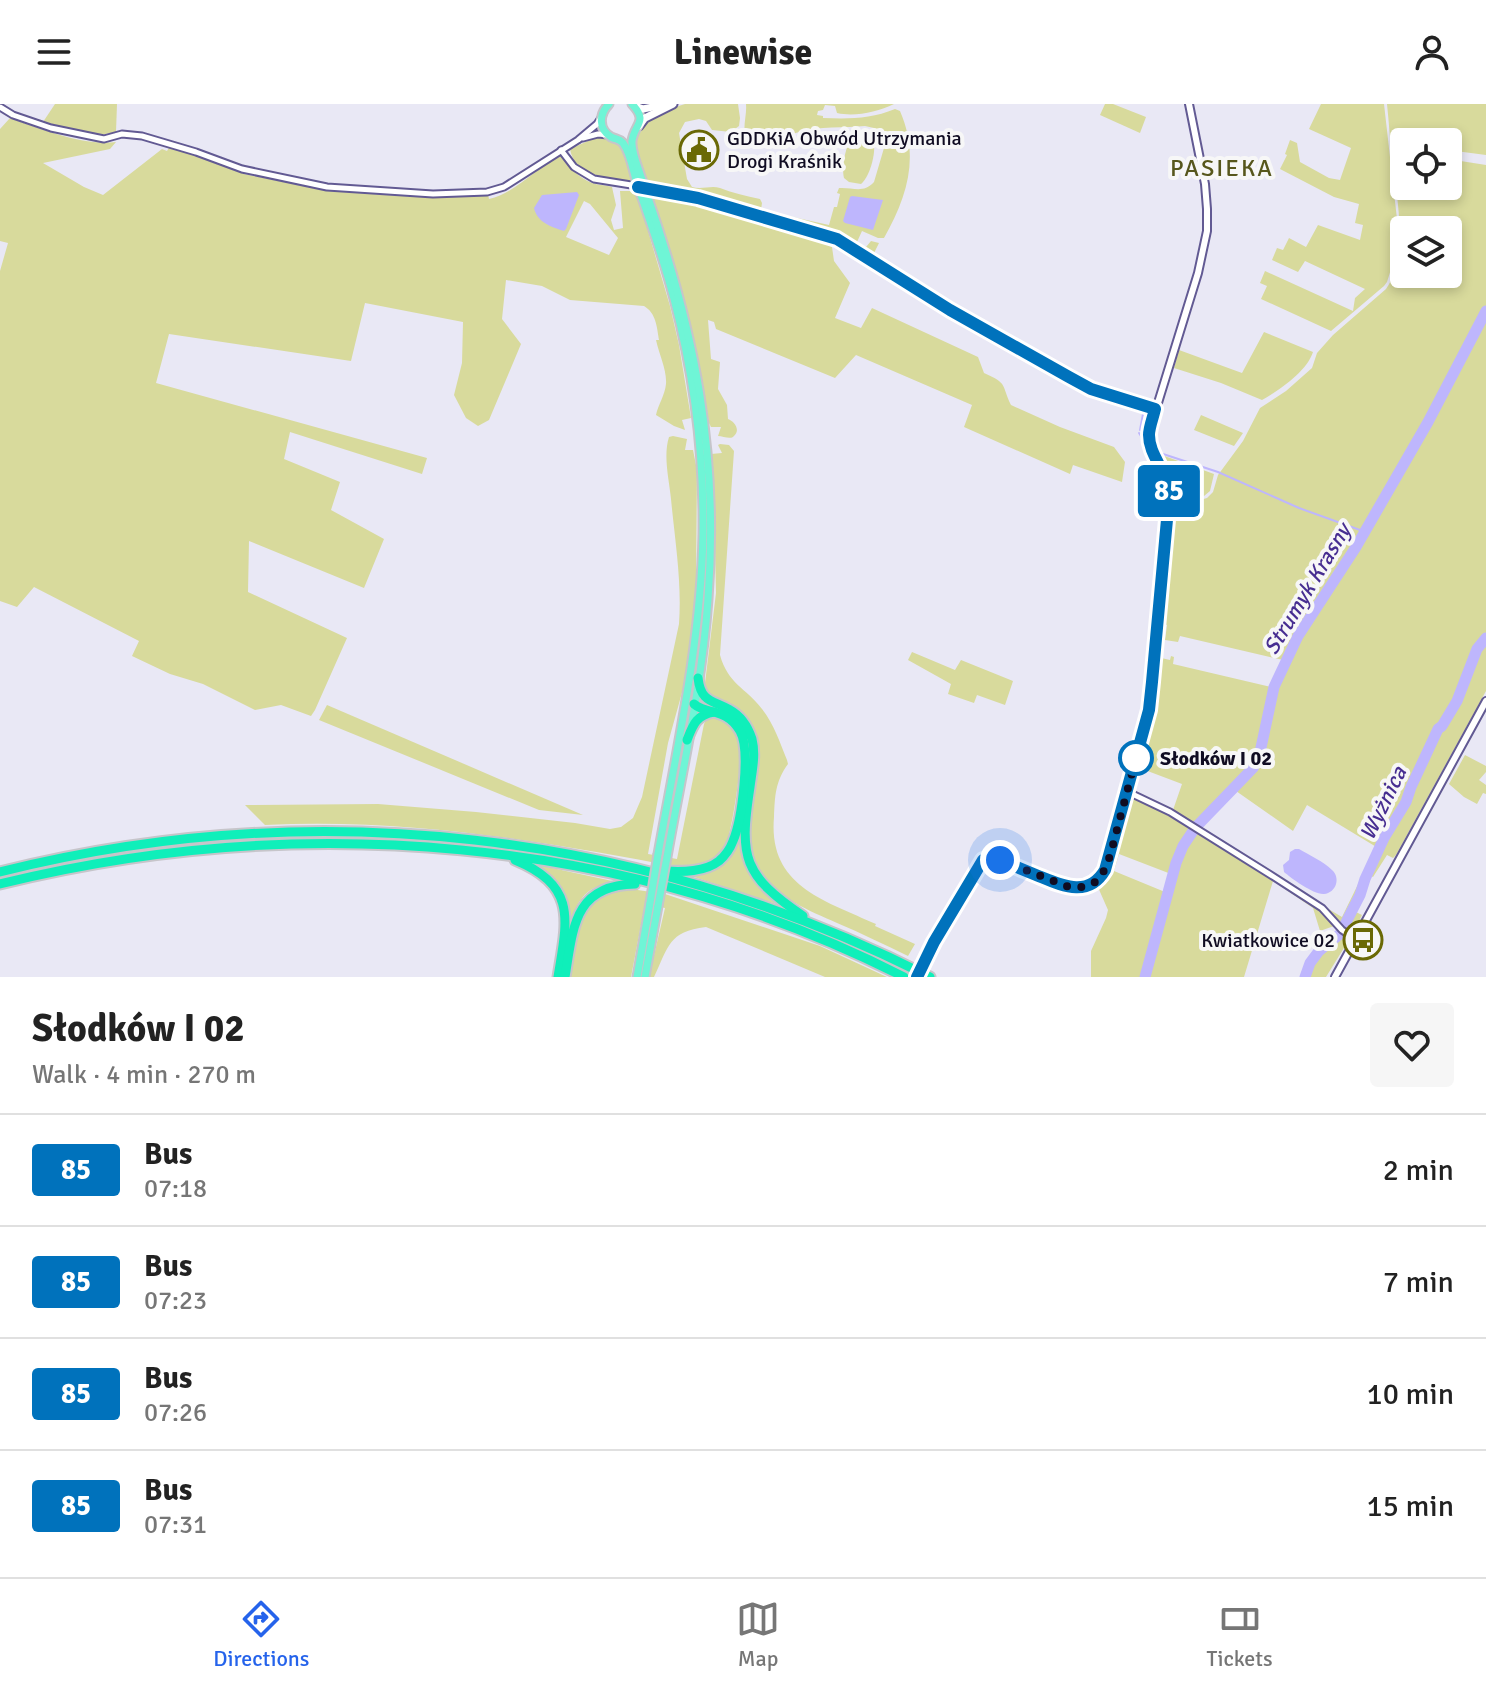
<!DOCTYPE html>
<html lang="en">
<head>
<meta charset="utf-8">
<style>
  :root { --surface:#fff; --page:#f6f6f6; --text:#222; --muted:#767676; --line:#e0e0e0; --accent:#2563eb }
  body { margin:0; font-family:Signika,sans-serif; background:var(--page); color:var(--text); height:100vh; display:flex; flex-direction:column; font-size:30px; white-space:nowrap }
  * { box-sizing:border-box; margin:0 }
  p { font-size:26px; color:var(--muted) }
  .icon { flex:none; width:44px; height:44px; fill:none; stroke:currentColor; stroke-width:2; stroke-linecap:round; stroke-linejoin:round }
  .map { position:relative; height:873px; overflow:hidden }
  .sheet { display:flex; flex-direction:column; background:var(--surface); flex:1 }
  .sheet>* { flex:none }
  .badge { padding:0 16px; border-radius:6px; font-size:28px; line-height:52px }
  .tools { position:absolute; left:1390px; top:24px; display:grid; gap:16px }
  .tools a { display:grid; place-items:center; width:72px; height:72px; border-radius:8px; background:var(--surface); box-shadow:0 4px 12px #0003; font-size:40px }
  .you { position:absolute; width:40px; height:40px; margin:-20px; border:6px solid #fff; border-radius:50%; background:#1a73e8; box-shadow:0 0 0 12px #1a73e833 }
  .map>.badge { position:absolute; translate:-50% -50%; box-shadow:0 0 0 4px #fff }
  .round { display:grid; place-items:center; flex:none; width:84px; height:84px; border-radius:8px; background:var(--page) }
  .overview { display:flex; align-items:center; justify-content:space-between; height:136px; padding:0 32px }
  h1 { font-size:38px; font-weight:700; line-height:60px }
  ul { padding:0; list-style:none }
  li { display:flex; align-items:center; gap:24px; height:112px; padding:0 32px; border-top:2px solid var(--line) }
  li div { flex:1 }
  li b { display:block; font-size:30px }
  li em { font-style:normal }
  li .badge { min-width:88px; font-weight:700; text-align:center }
  header { display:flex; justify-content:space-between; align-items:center; height:104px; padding:0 32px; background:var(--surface); font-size:36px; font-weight:700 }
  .tabs { display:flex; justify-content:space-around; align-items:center; height:112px; border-top:2px solid var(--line); background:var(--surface); font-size:22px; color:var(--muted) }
  .tabs a { display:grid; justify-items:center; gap:4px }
  .tabs .selected { color:var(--accent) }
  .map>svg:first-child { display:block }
</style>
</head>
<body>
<header><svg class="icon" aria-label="menu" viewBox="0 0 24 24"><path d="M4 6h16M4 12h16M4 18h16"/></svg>Linewise<svg class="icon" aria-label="person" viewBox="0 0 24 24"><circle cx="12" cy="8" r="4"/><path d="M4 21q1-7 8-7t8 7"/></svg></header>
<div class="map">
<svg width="1486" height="873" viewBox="0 0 1486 873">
  <rect width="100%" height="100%" fill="#e9e8f5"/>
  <g fill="#d8da9c" fill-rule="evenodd">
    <path d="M55,0H117L116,28L100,31L43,18Z"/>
    <path d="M685,0H738L740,14L739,22L731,28L712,26L706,17L699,15L685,18L679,29L687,75L692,83C702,86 711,81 720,84C733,89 746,92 760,95L762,99L761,106L829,121L834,103H837L840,90L837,89L839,84C853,83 863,90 874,78L884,44L881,31L874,24L865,22C846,24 818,22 799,28C788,31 781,39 769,40L772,28L755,25L751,36L745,31C743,21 747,10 746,0H894C877,8 855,13 837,9L835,2L825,1L823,6L818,7L817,11L823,12V14C849,15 871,15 895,5L900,7C920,53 907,93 884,134H878L862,127L857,138L866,143L871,137L879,139L873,151H869L834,132L693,90L657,82V80L647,79L638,55L635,35L648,15L666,6Z"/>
    <path d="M1105,0H1113L1146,13L1140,29L1100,11Z"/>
    <path d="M1321,0H1384L1397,115L1392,162L1387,178L1384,182L1331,227L1261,195L1267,182L1260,179L1265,167L1353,207L1355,194L1365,185L1305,157L1298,168L1272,156L1277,144L1283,146L1289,134L1306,143L1318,121L1360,136L1363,121L1355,119L1359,100L1334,93L1280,65L1287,51L1285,50L1290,36L1297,39L1300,58L1329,74L1340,76L1351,44L1309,25Z"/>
    <path d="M1387,0H1486V51L1448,46V38H1404V82H1448V55L1486,61V204L1426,319L1384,392L1355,442L1295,532L1283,556L1180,532L1178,538L1165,536L1167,521L1160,519L1172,409L1186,400L1207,394L1213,388L1218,371L1243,337L1260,304L1286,287L1312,264L1317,249L1333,231L1386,185C1409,153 1397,92 1392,56C1390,37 1389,19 1387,0ZM1404,126H1448V170H1404Z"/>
    <path d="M10,14C41,25 83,42 116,38L110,45L43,59L84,83L103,91L162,45L167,47L170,42L225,61L244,70L328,87L434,94L488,90L489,95C517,89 535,63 561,52C570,62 578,74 592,79C598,81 605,81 612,83L616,101L611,116L614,126L623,124L620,87H633L639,96L670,202L679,241L691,314L682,316L685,326L674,322L656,311C658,301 665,291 666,280C667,266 659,250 656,236H659C657,223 656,209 644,202L570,196L542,182L506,176L502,215L521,240L489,316L478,322L466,314L454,291L462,259L463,218L365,199L351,257L169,230L156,279L427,354L422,370L290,328L284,355L340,378L331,406L384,435L364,484L249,437L248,488L347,534L315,606L311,612L281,601L255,606L203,580L170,570L132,552L139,537L34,483L17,503L0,497V167L8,139L0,137V25ZM584,97L590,100L618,134L609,151L566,133Z"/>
    <path d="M866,29L873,33C877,46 871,71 861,80L849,78L844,74C841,62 846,41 853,31Z"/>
    <path d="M599,32L620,41L633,77C611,76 574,72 570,45Z"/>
    <path d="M652,90L705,101L831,136L834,157L850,179L835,214L861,224L872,204L978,253L984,269C1009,280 1001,281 1011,301L1060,323L1114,343L1125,358L1122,378L1073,361L1070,370L964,323L972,301L856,251L835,274L716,225L714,218L708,216L711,255L720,258L718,285L727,301L728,315C734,317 741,326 734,332C731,336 723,332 718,332L721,323H711L709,319C697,239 677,167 652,90Z"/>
    <path d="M1486,214V532C1482,537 1477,542 1474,547C1461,573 1458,605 1436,625L1411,680L1403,701L1378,744L1307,701L1293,727L1236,687L1261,657L1276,585L1298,539L1364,435L1456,272Z"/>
    <path d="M1264,228L1313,248C1307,267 1280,286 1262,296L1221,279L1174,264L1179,246L1242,269Z"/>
    <path d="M1201,311L1243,329L1234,342L1194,326Z"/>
    <path d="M673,332L687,335L685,346H693L697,366L696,479L688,567L668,639L648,750L677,755L704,620L708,612C724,615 735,623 739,639C743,657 733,719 727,738C726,743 721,749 717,753C707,761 695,762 682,764C543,737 407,714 265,721L245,701L378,700L476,708L575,719L610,725L621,723L633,714L642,693L679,520C682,478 675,437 671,395C669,375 663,352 669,333Z"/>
    <path d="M720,340L729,341L734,347L720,551C728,580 745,583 762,605C774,620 780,639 787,656L788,660C775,678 775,692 774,713C768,782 824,796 876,820L875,822L915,840L908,852C885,841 861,829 837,819C793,800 746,780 749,723C751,696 764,659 757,633C752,616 740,604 725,598C720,595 713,595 709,590C705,586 706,585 705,579L716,489L714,398L711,350L722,349L718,341Z"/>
    <path d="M1159,350L1214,370L1210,387L1204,392L1172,404V376Z"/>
    <path d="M1486,536V587L1396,751L1393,754L1387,751L1373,773L1368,770L1385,734L1398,716L1407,699L1412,683L1439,626L1443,624L1458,598L1478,545Z"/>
    <path d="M912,548L955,566L961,556L1013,577L1005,601L977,591L974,599L948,590L951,580L908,556Z"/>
    <path d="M1171,552L1174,553L1173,560L1271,583L1257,652L1250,663L1230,683L1232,685L1197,721L1173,706L1182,680L1137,663L1157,553L1170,556Z"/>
    <path d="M327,601L583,711L539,706L319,616Z"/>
    <path d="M1465,651L1486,662V668L1479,676L1486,681V690L1483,689L1477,700L1464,693L1449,680Z"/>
    <path d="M1132,695C1152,697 1175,714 1192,726L1181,741L1171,770L1119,750L1114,767L1165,788L1143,873H1091V847L1106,814L1108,806L1097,781L1109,766L1127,700Z"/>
    <path d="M1195,727L1317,804L1334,822L1320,827L1313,804L1273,777L1244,873H1146L1177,760L1183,743Z"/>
    <path d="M740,733C743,765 751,779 776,800L691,772C722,765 727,761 740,733Z"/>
    <path d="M538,761L617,778C590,781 581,790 571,815C567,788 560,777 538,761Z"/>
    <path d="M1363,770L1365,772V775L1366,773L1369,774L1364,791L1356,808L1362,811L1353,829H1350L1344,825L1362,784L1342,824L1325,803L1342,813Z"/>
    <path d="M624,784L665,790L820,842L887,873H825L706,823C668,828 669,842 654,873H649L665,804L645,800L631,873H569C573,845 575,802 605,788C611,786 619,785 624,784Z"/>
    <path d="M1342,830L1347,836V839L1326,873H1306C1314,847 1325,847 1342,830Z"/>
  </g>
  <g fill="#beb6fd">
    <path d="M577,88L579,91L566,125L564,127C551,123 537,118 534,104L542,91Z"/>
    <path d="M852,92L883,96L873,126L845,119L843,117L850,93Z"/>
    <path d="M1295,745H1299C1309,751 1323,757 1332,766C1341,774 1336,789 1324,790C1314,791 1291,774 1284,768L1283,761L1289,756L1290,748Z"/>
  </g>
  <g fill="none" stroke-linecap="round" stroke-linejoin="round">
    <g stroke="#beb6fd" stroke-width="2">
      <path d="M1038,259L1100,292L1140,306L1143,310L1140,326"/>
      <path d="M1139,329L1146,340"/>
      <path d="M1157,346L1160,349L1218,368L1299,404L1360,426L1369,421"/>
    </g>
    <g stroke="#beb6fd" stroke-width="11">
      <path d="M1145,873L1176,759L1183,742L1195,724L1253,664L1259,653L1274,583L1298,532L1356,443L1428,318L1486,207"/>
      <path d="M1305,873L1310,859L1319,847L1340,830L1360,791L1365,775L1384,734L1406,698L1411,683L1438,625L1442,622L1457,597L1477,545L1486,534"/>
    </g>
    <g stroke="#625a93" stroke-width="9">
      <g id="minor">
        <path d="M0,3L13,11L51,24L104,35L122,30L142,32L196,48L242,65L327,83L433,90L487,88L504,83L578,36L597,20L601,14"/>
        <path d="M583,34L598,30L608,31"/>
        <path d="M561,46L574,63L594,75L656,85L698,94L837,135L950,206L1069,273L1091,285L1155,305"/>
        <path d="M1128,688L1170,708L1274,773L1322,804L1342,826L1355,835"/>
      </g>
    </g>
    <g stroke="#625a93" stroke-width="10">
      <g id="tertiary">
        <path d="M927,851L983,756C994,753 1003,757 1014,762C1052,777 1091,806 1110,752L1149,606L1152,578L1169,390C1168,367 1150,351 1149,328L1198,169L1207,127V105L1205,80L1189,0"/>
        <path d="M1335,873L1486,597"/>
      </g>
    </g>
    <g stroke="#625a93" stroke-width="11">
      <g id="secondary">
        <path d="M635,2L643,5L662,1"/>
        <path d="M639,22L645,14L673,0"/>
      </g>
    </g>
    <g stroke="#c6c5ca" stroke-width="11">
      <g id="primary">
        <path d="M609,0C599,10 598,25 611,33C617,36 618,34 623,39C630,48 633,65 636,76"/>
        <path d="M632,0C649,18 634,20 632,37C631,49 639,65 642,76"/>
        <path d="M641,91C653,125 665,160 674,195C694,271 704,352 703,430C701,538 677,644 658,750"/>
        <path d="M647,91C695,227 719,350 708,495C702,582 682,668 667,753"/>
        <path d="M637,873L650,799"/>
        <path d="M645,873L658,802"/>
      </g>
    </g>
    <g stroke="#c6c5ca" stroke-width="13">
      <g id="motorway">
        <path d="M698,574C701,599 713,596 730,606C741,612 748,623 752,635C756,651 752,667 750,683C739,754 743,771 803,812"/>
        <path d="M687,636C693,621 696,611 714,608"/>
        <path d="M515,756C578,782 567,817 558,873"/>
        <path d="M665,767C683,768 705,768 719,757C726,751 730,745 733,737C742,716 751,646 740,627C726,603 708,612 694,600"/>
        <path d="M0,768C315,689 641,727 930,873"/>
        <path d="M0,780C299,706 628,732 904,873"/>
        <path d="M565,873C573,824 574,781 635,780"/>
      </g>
    </g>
    <use href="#minor" stroke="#fff" stroke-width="5"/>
    <use href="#tertiary" stroke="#fff" stroke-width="6"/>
    <use href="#secondary" stroke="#fff" stroke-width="7"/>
    <use href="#primary" stroke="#6ff5d6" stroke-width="7"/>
    <use href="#motorway" stroke="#0fefba" stroke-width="9"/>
    <g stroke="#625a93" stroke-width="10" stroke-linecap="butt">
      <path id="tertiary-bridge" d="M917,873L927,851"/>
    </g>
    <g stroke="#c6c5ca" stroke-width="11" stroke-linecap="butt">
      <g id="primary-bridge">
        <path d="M636,76L641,91"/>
        <path d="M642,76L647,91"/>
        <path d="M650,799L658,750"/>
        <path d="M658,802L667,753"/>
      </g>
    </g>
    <use href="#tertiary-bridge" stroke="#fff" stroke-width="6"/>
    <use href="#primary-bridge" stroke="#6ff5d6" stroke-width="7"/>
  </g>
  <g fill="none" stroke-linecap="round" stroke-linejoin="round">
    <g stroke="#fff" stroke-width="18">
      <path id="line" d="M638,83L698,94L837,135L950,206L1069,273L1091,285L1155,305C1153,314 1149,323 1149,331C1149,353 1169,367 1169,394L1152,578L1149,606L1105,766C1088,795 1061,781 1036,771C1024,766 1012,761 1000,756L991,754L983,756L934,838L917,873"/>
    </g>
    <use href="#line" stroke="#0072bc" stroke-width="12"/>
    <path stroke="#100c22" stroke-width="8" stroke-dasharray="0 14.4" d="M1000,756L1069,783H1083L1094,779L1102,771L1110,752L1136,654"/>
  </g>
  <defs>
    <g id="civic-ring" transform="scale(2)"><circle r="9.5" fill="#f7f7f7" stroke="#6a6905" stroke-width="1.5"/><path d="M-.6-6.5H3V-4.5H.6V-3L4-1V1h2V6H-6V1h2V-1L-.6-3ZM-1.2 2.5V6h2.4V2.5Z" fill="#6a6905"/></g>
    <g id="bus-ring" transform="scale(2)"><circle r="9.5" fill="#f7f7f7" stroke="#6a6905" stroke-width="1.5"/><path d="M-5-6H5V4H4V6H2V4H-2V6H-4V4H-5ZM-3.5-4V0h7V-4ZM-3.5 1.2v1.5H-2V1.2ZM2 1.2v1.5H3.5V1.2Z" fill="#6a6905"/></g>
  </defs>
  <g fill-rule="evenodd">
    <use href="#civic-ring" x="699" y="46"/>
    <use href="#bus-ring" x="1363" y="836"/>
  </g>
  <circle fill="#fff" stroke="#0072bc" stroke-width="4" cx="1136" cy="654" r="16"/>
  <g text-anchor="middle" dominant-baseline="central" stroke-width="8" stroke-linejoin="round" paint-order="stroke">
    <g font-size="20" fill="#100c22" stroke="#f7f7f7" text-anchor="start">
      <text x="727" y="34">GDDKiA Obwód Utrzymania<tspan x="727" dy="23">Drogi Kraśnik</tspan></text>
      <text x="1335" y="836" text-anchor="end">Kwiatkowice 02</text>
    </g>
    <g font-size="20" font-weight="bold" fill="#100c22" stroke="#f7f7f7" text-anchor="start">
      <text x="1160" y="654">Słodków I 02</text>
    </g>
    <g font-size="22" font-style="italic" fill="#472e91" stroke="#f7f7f7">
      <text transform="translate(1307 485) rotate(-59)">Strumyk Krasny</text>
      <text transform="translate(1383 699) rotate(-64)">Wyżnica</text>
    </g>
    <g font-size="24" letter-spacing="2" fill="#57571c" stroke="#f7f7f7">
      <text x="1222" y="64">PASIEKA</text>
    </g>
  </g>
</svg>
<div class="tools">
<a><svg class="icon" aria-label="locate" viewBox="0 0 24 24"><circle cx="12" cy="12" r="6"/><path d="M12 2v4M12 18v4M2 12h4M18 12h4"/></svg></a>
<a><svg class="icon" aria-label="layers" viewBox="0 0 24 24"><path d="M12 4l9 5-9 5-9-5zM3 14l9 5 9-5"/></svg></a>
</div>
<div class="you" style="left:1000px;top:756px"></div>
<b class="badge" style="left:1169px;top:387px;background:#0072bc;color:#fff">85</b>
</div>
<section class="sheet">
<div class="overview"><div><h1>Słodków I 02</h1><p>Walk · 4 min · 270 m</p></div><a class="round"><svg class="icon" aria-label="heart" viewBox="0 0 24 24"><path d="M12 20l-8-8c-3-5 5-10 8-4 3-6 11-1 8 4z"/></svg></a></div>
<ul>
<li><span class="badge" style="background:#0072bc;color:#fff">85</span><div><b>Bus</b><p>07:18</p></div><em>2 min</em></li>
<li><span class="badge" style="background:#0072bc;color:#fff">85</span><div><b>Bus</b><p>07:23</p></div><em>7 min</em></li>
<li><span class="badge" style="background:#0072bc;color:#fff">85</span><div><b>Bus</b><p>07:26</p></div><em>10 min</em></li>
<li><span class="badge" style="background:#0072bc;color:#fff">85</span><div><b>Bus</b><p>07:31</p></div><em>15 min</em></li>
</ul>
</section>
<nav class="tabs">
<a class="selected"><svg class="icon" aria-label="directions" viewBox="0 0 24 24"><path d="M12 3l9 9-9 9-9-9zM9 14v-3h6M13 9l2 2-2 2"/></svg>Directions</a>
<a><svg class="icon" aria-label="map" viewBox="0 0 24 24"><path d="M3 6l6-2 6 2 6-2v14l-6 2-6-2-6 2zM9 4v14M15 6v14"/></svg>Map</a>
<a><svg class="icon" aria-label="tickets" viewBox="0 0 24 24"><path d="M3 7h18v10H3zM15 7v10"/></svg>Tickets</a>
</nav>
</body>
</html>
